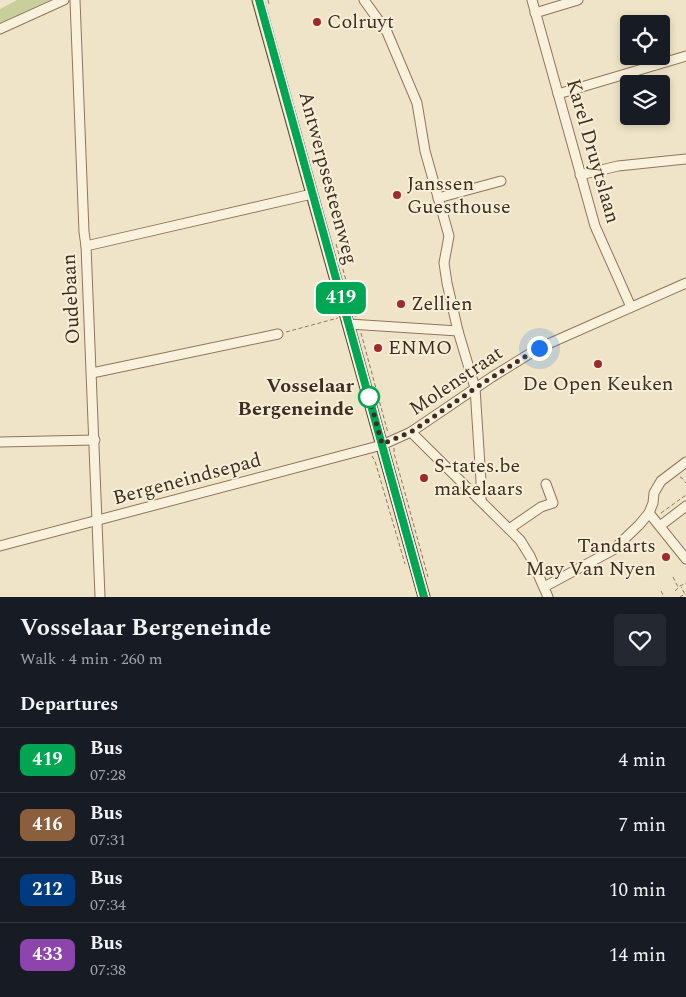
<!DOCTYPE html>
<html lang="en">
<head>
<meta charset="utf-8">
<style>
  :root { --surface:#171b24; --page:#242831; --text:#f1f3f6; --muted:#9ea1a6; --line:#363941 }
  body { margin:0; font-family:Spectral,serif; background:var(--page); color:var(--text); height:100vh; display:flex; flex-direction:column; font-size:19px; white-space:nowrap }
  * { box-sizing:border-box; margin:0 }
  p { font-size:16px; color:var(--muted) }
  .icon { flex:none; width:28px; height:28px; fill:none; stroke:currentColor; stroke-width:2; stroke-linecap:round; stroke-linejoin:round }
  .map { position:relative; height:597px; overflow:hidden }
  .side { display:flex; flex-direction:column; background:var(--surface); flex:1 }
  .side>* { flex:none }
  .badge { padding:0 10px; border-radius:8px; font-size:18px; line-height:32px }
  .buttons { position:absolute; left:620px; top:15px; display:grid; gap:10px }
  .buttons a { display:grid; place-items:center; width:50px; height:50px; border-radius:5px; background:var(--surface); box-shadow:0 2px 8px #0003; font-size:25px }
  .you { position:absolute; width:25px; height:25px; margin:-12px; border:4px solid #fff; border-radius:50%; background:#1a73e8; box-shadow:0 0 0 8px #1a73e833 }
  .map>.badge { position:absolute; translate:-50% -50%; box-shadow:0 0 0 2px #fff }
  h2 { padding:0 20px; font-size:19px; line-height:45px }
  .round { display:grid; place-items:center; flex:none; width:52px; height:52px; border-radius:5px; background:var(--page) }
  .head { display:flex; align-items:center; justify-content:space-between; height:85px; padding:0 20px }
  h1 { font-size:24px; font-weight:700; line-height:38px }
  ul { padding:0; list-style:none }
  li { display:flex; align-items:center; gap:15px; height:65px; padding:0 20px; border-top:1px solid var(--line) }
  li div { flex:1 }
  li b { display:block; font-size:19px }
  li em { font-style:normal }
  li .badge { min-width:55px; font-weight:700; text-align:center }
  .map>svg:first-child { display:block }
</style>
</head>
<body>
<div class="map">
<svg width="686" height="597" viewBox="0 0 686 597">
  <rect width="100%" height="100%" fill="#f0e4c8"/>
  <path fill="#c9cf9b" d="M17,0H50L0,24V9Z"/>
  <g fill="none" stroke-linecap="round" stroke-linejoin="round">
    <g stroke="#8d765c" stroke-width="11">
      <g id="minor">
        <path d="M75,0L84,232L86,246L100,597"/>
        <path d="M364,0L387,32L417,103L425,151L449,236L444,263L447,283L458,331L475,388L481,481V501"/>
        <path d="M532,0L595,226L631,307"/>
        <path d="M535,13L578,0"/>
        <path d="M0,29L64,0"/>
        <path d="M558,94L686,56"/>
        <path d="M580,175L618,166L686,159"/>
        <path d="M438,198L501,181"/>
        <path d="M86,246L312,194"/>
        <path d="M349,324L458,331"/>
        <path d="M92,373L278,334"/>
        <path d="M411,432L520,540L530,556L548,597"/>
        <path d="M0,442L95,440"/>
        <path d="M649,513L686,559"/>
        <path d="M660,526L686,506"/>
        <path d="M509,529L541,507L553,503L546,484"/>
        <path d="M0,546L382,445L411,432L492,377L539,348L686,283"/>
        <path d="M544,587L613,550L639,525L649,513L653,503L654,493L661,481L686,462"/>
      </g>
    </g>
    <g stroke="#5b4430" stroke-width="13">
      <path id="major" d="M258,0L424,597"/>
    </g>
    <g stroke="#8d765c" stroke-width="1" stroke-dasharray="4 2.5" stroke-linecap="butt">
      <path d="M268,0L269,4"/>
      <path d="M336,244L356,317"/>
      <path d="M286,332L338,318"/>
      <path d="M361,333L388,433"/>
      <path d="M394,448V453L428,577"/>
      <path d="M372,456L375,461L405,564"/>
      <path d="M680,477L682,478L686,483"/>
      <path d="M661,513L686,495"/>
      <path d="M673,577L678,587L686,583"/>
      <path d="M661,591L664,597"/>
      <path d="M675,591L678,588"/>
      <path d="M680,597L685,594L681,587"/>
    </g>
    <use href="#minor" stroke="#faf1dc" stroke-width="9"/>
    <use href="#major" stroke="#f3d9a0" stroke-width="11"/>
  </g>
  <g fill="none" stroke-linecap="round" stroke-linejoin="round">
    <g stroke="#fff" stroke-width="11">
      <path id="line" d="M259,0L424,597"/>
    </g>
    <use href="#line" stroke="#00a651" stroke-width="8"/>
    <path stroke="#3d2e20" stroke-width="5" stroke-dasharray="0 9" d="M369,397L368,393L382,444L411,432L483,383L539,348"/>
  </g>
  <g fill="#9e2a2b" stroke="#f7eed8" stroke-width="2">
    <circle cx="317" cy="22" r="5"/>
    <circle cx="397" cy="195" r="5"/>
    <circle cx="401" cy="304" r="5"/>
    <circle cx="378" cy="348" r="5"/>
    <circle cx="598" cy="364" r="5"/>
    <circle cx="424" cy="478" r="5"/>
    <circle cx="666" cy="557" r="5"/>
  </g>
  <circle fill="#fff" stroke="#00a651" stroke-width="2.5" cx="369" cy="397" r="10"/>
  <g text-anchor="middle" dominant-baseline="central" stroke-width="4" stroke-linejoin="round" paint-order="stroke">
    <g font-size="20" fill="#3d2e20" stroke="#f7eed8" text-anchor="start">
      <text x="327" y="22">Colruyt</text>
      <text x="407" y="184">Janssen<tspan x="407" dy="23">Guesthouse</tspan></text>
      <text x="411" y="304">Zellien</text>
      <text x="388" y="348">ENMO</text>
      <text x="598" y="384" text-anchor="middle">De Open Keuken</text>
      <text x="434" y="466">S-tates.be<tspan x="434" dy="23">makelaars</tspan></text>
      <text x="656" y="546" text-anchor="end">Tandarts<tspan x="656" dy="23">May Van Nyen</tspan></text>
    </g>
    <g font-size="20" fill="#3d2e20" stroke="#f7eed8">
      <text transform="translate(593 151) rotate(74)">Karel Druytslaan</text>
      <text transform="translate(328 178) rotate(75)">Antwerpsesteenweg</text>
      <text transform="translate(71 299) rotate(-93)">Oudebaan</text>
      <text transform="translate(456 381) rotate(-34)">Molenstraat</text>
      <text transform="translate(187 479) rotate(-15)">Bergeneindsepad</text>
    </g>
    <g font-size="20" font-weight="bold" fill="#3d2e20" stroke="#f7eed8" text-anchor="end">
      <text x="354" y="386">Vosselaar<tspan x="354" dy="23">Bergeneinde</tspan></text>
    </g>
  </g>
</svg>
<div class="buttons">
<a><svg class="icon" aria-label="locate" viewBox="0 0 24 24"><circle cx="12" cy="12" r="6"/><path d="M12 2v4M12 18v4M2 12h4M18 12h4"/></svg></a>
<a><svg class="icon" aria-label="layers" viewBox="0 0 24 24"><path d="M12 4l9 5-9 5-9-5zM3 14l9 5 9-5"/></svg></a>
</div>
<div class="you" style="left:539px;top:348px"></div>
<b class="badge" style="left:341px;top:298px;background:#00a651;color:#fff">419</b>
</div>
<section class="side">
<div class="head"><div><h1>Vosselaar Bergeneinde</h1><p>Walk · 4 min · 260 m</p></div><a class="round"><svg class="icon" aria-label="heart" viewBox="0 0 24 24"><path d="M12 20l-8-8c-3-5 5-10 8-4 3-6 11-1 8 4z"/></svg></a></div>
<h2>Departures</h2>
<ul>
<li><span class="badge" style="background:#00a651;color:#fff">419</span><div><b>Bus</b><p>07:28</p></div><em>4 min</em></li>
<li><span class="badge" style="background:#8b5e3c;color:#fff">416</span><div><b>Bus</b><p>07:31</p></div><em>7 min</em></li>
<li><span class="badge" style="background:#003b80;color:#fff">212</span><div><b>Bus</b><p>07:34</p></div><em>10 min</em></li>
<li><span class="badge" style="background:#8e44ad;color:#fff">433</span><div><b>Bus</b><p>07:38</p></div><em>14 min</em></li>
</ul>
</section>
</body>
</html>
